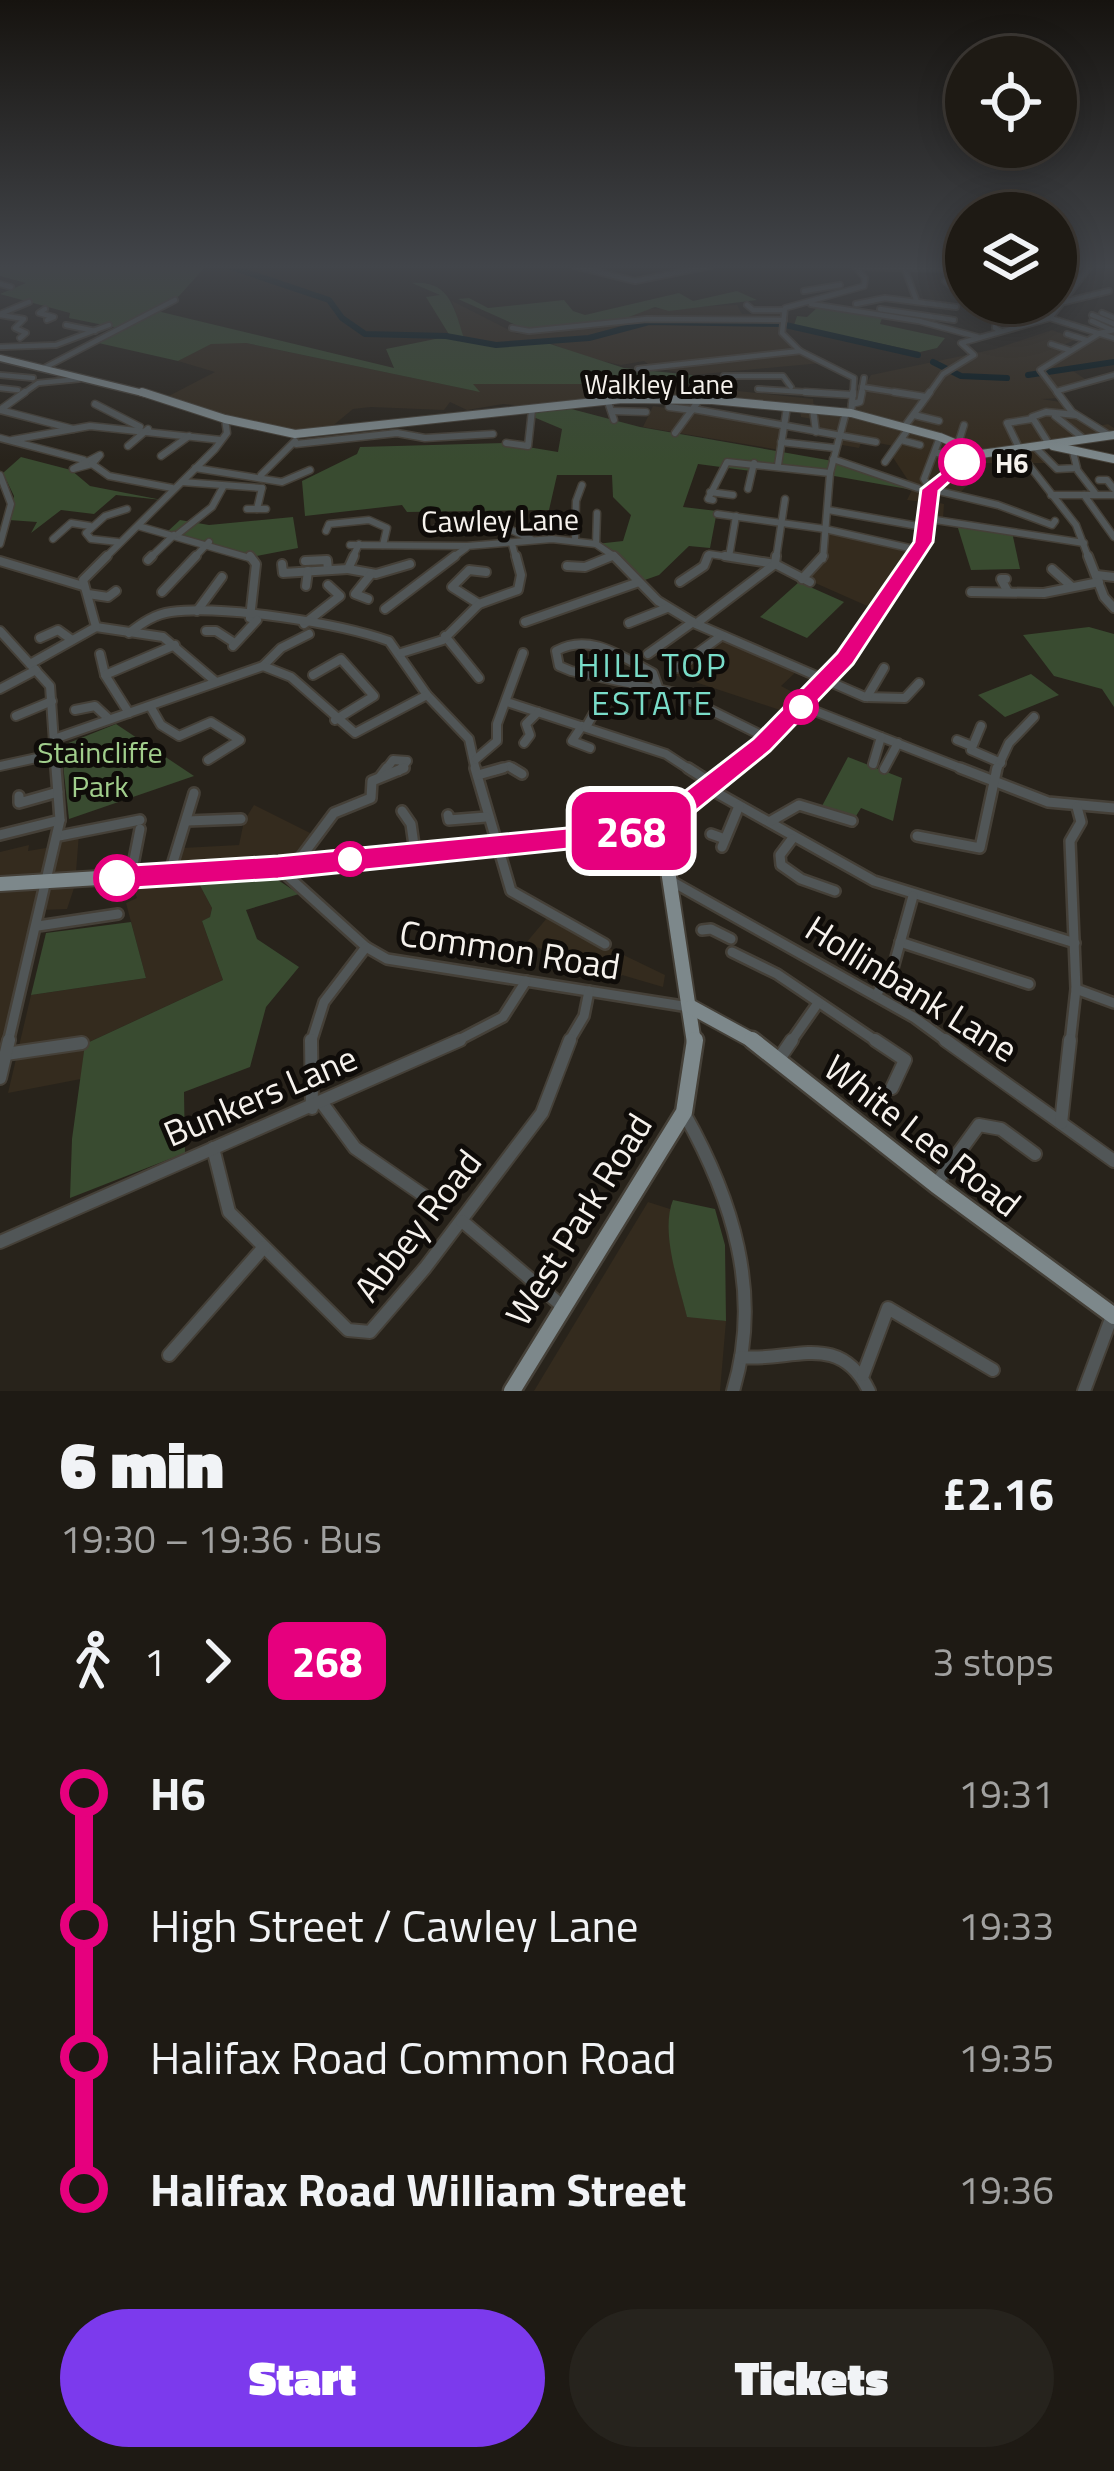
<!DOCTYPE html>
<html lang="en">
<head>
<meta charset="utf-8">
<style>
  :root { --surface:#1e1a14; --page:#26231d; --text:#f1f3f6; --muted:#a1a1a0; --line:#3c3834; --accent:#7c3aed }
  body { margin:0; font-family:"Titillium Web",sans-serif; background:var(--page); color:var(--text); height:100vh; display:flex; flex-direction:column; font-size:45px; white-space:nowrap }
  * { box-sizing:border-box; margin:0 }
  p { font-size:39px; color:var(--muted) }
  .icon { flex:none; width:66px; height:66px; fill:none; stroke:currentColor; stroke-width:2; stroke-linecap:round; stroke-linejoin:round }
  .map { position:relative; height:1391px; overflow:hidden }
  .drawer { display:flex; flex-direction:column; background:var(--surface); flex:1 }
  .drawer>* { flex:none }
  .badge { padding:0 24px; border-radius:18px; font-size:42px; line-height:78px }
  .fabs { position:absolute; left:945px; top:36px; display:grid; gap:24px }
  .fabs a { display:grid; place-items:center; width:132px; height:132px; border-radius:50%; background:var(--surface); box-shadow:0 6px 30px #0003,0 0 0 3px var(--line); font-size:60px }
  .map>.badge { position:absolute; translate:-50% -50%; box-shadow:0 0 0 6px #fff }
  .legs { display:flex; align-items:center; gap:18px; height:132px; padding:0 60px; font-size:39px }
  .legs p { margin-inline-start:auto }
  .headline { display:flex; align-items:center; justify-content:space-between; height:204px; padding:0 60px }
  h1 { font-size:66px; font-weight:800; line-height:90px }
  .primary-button { display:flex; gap:24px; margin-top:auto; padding:24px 60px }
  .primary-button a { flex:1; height:138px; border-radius:72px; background:var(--accent); color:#fff; font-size:48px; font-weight:800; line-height:138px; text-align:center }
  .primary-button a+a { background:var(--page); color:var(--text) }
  ul { padding:0 60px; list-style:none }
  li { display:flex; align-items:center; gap:42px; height:132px; font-size:45px }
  li i { display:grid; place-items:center; width:18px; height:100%; margin:0 15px; background:currentColor }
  li i::after { content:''; width:30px; height:30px; margin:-15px; border:9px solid; border-radius:50%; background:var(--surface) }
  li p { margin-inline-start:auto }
  li:first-child i { background:linear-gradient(#0000 50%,currentColor 0) }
  li:last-child i { background:linear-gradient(currentColor 50%,#0000 0) }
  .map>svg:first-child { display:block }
</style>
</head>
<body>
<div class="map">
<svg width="1114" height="1391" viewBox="0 0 1114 1391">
  <rect width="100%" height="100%" fill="#28231b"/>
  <g fill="#342b1e">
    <path d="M452,301L517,334L629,323L588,338L629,325L666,321L621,320L644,309L737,305L742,314H781L782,333L822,363L692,375L652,367L644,361L621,365L578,356L545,340L495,343L463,337Z"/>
    <path d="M1052,330L1077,339L1061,346L1049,345L1065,352L1038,371L1102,335L1114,339V361L1067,367L1088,381L1054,389L1061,398L1041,399L1067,403L1094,427L1108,424L1114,428V437L1036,449L1046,463H981L970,470L973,479L960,493L938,491L935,502L944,504L943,519L924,516V502L907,500L913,488L892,456L894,446L862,440L859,448L842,445L840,436L816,432L813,419L801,417L800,409L728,401L719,389L813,399L814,409L850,413L871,375L995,349Z"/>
    <path d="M211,343H246L476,391L472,384H699L703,389L681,391L680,397L542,407L503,404L467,410L450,402L444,410L371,407L353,409L330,428L295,434L163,399L215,372L178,361Z"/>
    <path d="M653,406L784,426L780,450L643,427Z"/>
    <path d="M825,529L914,550L874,609L804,578L823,561Z"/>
    <path d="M722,639L797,671L781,686L798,695L783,711L674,675Z"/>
    <path d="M254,805L314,835L295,861L176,867L182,848L239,845L244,821Z"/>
    <path d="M79,833L75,885L67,909L41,910L0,1070V852L29,845L28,851L52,847L61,838Z"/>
    <path d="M197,880L212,908L210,917L202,921L223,980L85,1044L81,1079L8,1093L31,995L146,978L126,903L137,898L132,883Z"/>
    <path d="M547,918L665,975L663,987L622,975L619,979L526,943Z"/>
    <path d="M648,1202L670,1209L674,1266L687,1316L726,1321L720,1391H534Z"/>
  </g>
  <g fill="#394b30">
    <path d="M0,266H206L179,296L157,311L394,368L386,349L450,336L426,297L440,295L412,283C450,280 454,308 464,338L494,345L544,342L624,368L692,375L702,384H473L480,392L246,343L211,344L178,361L94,342L123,329L69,318L70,313L0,294L26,283L0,276Z"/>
    <path d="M737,291L757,300L669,311L655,307L621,320L525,329L458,299L469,298L488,308L564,300L573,311L585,315L679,293L693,301Z"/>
    <path d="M819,306L883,315L880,324L945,338L937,348L920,352L794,325L797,316L807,317Z"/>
    <path d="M560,406L640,427L867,467L913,490L778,466L751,471L698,464L683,507L717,511L710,548L689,546L659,575L639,582L596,544L623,541L631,515L613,497L612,475H557L549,510L407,512L402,505L305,516L302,481L357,454L360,447L504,443L558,452L562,429L531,416L532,410Z"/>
    <path d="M21,457L71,470L90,486L162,500L116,495L94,514L61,510L31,533L37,522L9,520L14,496L3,473Z"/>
    <path d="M293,517L298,548L252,557L167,532L180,520L209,525Z"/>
    <path d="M957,525L1012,532L1020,569L971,570Z"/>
    <path d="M799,582L844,602L807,638L760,617Z"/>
    <path d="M1089,627L1114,634V707L1102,689L1054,676L1023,635Z"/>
    <path d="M1031,674L1059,695L1005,717L978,695Z"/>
    <path d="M116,724L194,776L69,819L61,746Z"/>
    <path d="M848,757L902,778L893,821L861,808L856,816L822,806Z"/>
    <path d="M269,874L299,894L246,910L257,939L299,967L266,1007L250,1067L184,1092L185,1153L70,1198L72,1139L85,1044L223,980L202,921L210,917L212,908L197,880Z"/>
    <path d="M131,922L146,978L31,995L46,933Z"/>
    <path d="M673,1200L715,1209L725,1245L726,1321L687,1317C679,1284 660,1232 673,1200Z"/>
  </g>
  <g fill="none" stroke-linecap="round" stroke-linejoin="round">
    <g stroke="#04181e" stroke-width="6">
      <path d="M228,266L329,300L342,318L365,334L446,336L496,345L589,338L649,322L781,324L918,355"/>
      <path d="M933,362L961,376L1007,378"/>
      <path d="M1028,375L1114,362"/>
    </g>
    <g stroke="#454038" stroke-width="8">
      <g id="minor-far4">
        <path d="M574,266L635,281L710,266"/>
        <path d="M858,267L954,269"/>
        <path d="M904,267L917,302"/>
        <path d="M945,281L958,291"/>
        <path d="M0,284L11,287"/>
        <path d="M804,291L840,285"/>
        <path d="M1064,302L1109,291"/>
        <path d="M998,303L995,328L1001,331"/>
        <path d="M811,304L919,321L978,337"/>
        <path d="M856,304L885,298L956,307"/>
        <path d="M747,305L753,310H784"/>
        <path d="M45,309L39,313L54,317L47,320"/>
        <path d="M880,309L954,320"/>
        <path d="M1102,313L1114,318"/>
        <path d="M0,314L29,302"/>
        <path d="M0,315L24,319L15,328L26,333L20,338"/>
        <path d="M1092,315L1114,324"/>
        <path d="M996,316L1018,311L1014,307"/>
        <path d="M1050,318L1114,338"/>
        <path d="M1092,321L1112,330"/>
        <path d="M66,325L95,331"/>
        <path d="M512,328L529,331L647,319L784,320"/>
        <path d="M1067,334L1086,340"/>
        <path d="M1051,344L1069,350"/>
        <path d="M0,347L56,345L109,325"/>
        <path d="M44,368L175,300"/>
        <path d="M638,369L800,351"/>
        <path d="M0,375L33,378"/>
        <path d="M724,376H783L791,387"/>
        <path d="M862,387L913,395"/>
        <path d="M0,388L18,390"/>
        <path d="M758,389L853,395"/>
        <path d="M1057,391L1114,375"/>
        <path d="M21,395L38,383L79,379"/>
        <path d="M853,395L854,378L800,351L782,333L785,308L864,286L865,278L855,266"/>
        <path d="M861,395L864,378"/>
        <path d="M928,395L943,374L974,355L961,343L1050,318L1090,266"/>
        <path d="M1059,395L1040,370L1100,333L1114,330"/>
      </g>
    </g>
    <g stroke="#454038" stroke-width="9">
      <g id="minor-far3">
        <path d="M805,392L853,395"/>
        <path d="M894,392L926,397"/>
        <path d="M1057,392L1072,412L1109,435"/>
        <path d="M607,399L614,420"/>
        <path d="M95,404L140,427"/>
        <path d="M852,404L860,402L862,392"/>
        <path d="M669,407L692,410"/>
        <path d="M693,409L876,442"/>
        <path d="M813,409L816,432"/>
        <path d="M0,410L25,392"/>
        <path d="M0,410L73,429"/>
        <path d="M612,411L646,412"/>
        <path d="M851,413L853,392"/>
        <path d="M914,415L939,421"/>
        <path d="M1055,416L1084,439"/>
        <path d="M905,426L930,392"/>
        <path d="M675,433L700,399"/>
        <path d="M940,437L924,479L930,489L998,505L1052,525L1055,521"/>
        <path d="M0,438L84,460"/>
        <path d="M12,440L90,426L221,440"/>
        <path d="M901,440L920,445"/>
        <path d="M781,442L835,448"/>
        <path d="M506,443L528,446L532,410"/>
        <path d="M296,444L397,433L425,438L493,434"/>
        <path d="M958,444L964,425"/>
        <path d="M1049,444L1032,417L1046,412L1076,415"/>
        <path d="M128,446L148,429"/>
        <path d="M1035,447L1057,469L1077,468L1073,452"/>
        <path d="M1017,450L1076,525L1089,559"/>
        <path d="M1020,450L1007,423L1032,419"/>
        <path d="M937,453H956"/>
        <path d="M100,455L92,464L73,469Z"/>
        <path d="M161,456L189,436"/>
        <path d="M833,459L929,492"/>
        <path d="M885,462L909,428"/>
        <path d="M92,464L109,476L172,488"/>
        <path d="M778,465L787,407"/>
        <path d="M195,468L282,482L310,470"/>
        <path d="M1078,471L1095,493"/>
        <path d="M947,473L968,476"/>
        <path d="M0,475L11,504L0,544"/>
        <path d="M261,475L295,441"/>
        <path d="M1099,480H1107L1114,489"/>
        <path d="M182,482L262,488"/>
        <path d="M748,489L754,463"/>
        <path d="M710,492L733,495"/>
        <path d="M1051,495H1114"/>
        <path d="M1084,495L1114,537"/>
        <path d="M713,500L708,499L727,462L830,473"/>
        <path d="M247,509H266"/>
        <path d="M257,509L262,488"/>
        <path d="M828,510L929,528"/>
        <path d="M717,514L825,529L918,550"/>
        <path d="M929,519L1084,543"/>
        <path d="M138,526L253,559"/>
        <path d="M434,529L500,525L531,539"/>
        <path d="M326,531L329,524L369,520L387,528L383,545"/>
        <path d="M178,534L212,507L223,487"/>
        <path d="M53,539L71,523L90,526"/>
        <path d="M575,539L576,501L582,485"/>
        <path d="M118,542L91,539L86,533L105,516L127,509"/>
        <path d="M512,544L516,559"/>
        <path d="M596,544L597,513"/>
        <path d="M350,545L467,546L552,539L596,544L618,559"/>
        <path d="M729,557L736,516"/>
        <path d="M104,559L215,449L227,433L225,419"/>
        <path d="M149,559L174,535"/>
        <path d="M193,559L209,542"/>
        <path d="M352,559L359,544"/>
        <path d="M451,559L466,548"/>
        <path d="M604,559L613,556"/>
        <path d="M707,559L709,554L744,559"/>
        <path d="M776,559L785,499"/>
        <path d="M823,559L830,473L846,412"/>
      </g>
    </g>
    <g stroke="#454038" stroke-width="12">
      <g id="minor-far2">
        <path d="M250,556L256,564L250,618"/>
        <path d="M614,556L658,601L696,624L865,697L905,698L919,683"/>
        <path d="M725,556L775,564L810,582"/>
        <path d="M1088,556L1104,597L1114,608"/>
        <path d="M148,560L152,556"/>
        <path d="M0,561L83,586"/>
        <path d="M305,561L327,560L328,569"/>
        <path d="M282,564L283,573L348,569L354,556"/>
        <path d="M567,566L585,567L612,556"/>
        <path d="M348,569L376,574L410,564"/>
        <path d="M1052,569L1071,586"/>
        <path d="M1097,575L1114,577"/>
        <path d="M802,579L823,556"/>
        <path d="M1006,579H1001L1008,592"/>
        <path d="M680,582L704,566L708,556"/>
        <path d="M306,586L308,571"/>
        <path d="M162,592L196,556"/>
        <path d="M971,592L1044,593L1099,582"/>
        <path d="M88,594L108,597L116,591"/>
        <path d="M368,599L355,594L371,574"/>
        <path d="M479,604L452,587L469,570L486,572"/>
        <path d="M385,609L455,556"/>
        <path d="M197,611L222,577"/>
        <path d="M525,622L639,582"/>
        <path d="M629,623L667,608"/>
        <path d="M697,623L775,564L776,556"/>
        <path d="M304,624L340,596L328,585"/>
        <path d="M96,627L163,637L216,682"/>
        <path d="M0,631L50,686L56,771"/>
        <path d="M206,631H216L233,642"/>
        <path d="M129,633C142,623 155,614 171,612C223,605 339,623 389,641L427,695L469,739L476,771"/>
        <path d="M445,636L479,678"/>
        <path d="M40,638L58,630L72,640"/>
        <path d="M233,646L257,620"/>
        <path d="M401,653L443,640L479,604L518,590L521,575L516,556"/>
        <path d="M100,654L105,675L129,713"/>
        <path d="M648,654L693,622"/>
        <path d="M30,664L96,627L83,580L107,556"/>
        <path d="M263,666L281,648L309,634"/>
        <path d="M677,668L721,636"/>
        <path d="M105,675L175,645"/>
        <path d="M313,675L341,659L374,696L335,720"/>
        <path d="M658,687L653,673C622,657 590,632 556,651L559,666L571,671L676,693L767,738"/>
        <path d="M0,689L36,670"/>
        <path d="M867,697L884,668"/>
        <path d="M510,703L666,754L692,771"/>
        <path d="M150,706L161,725L179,736L211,722L240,740L208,760"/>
        <path d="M802,706L968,771"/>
        <path d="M75,710L95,706L109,719"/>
        <path d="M16,716L52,701"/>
        <path d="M582,726L572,741L590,748"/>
        <path d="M981,726L971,750L1001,763"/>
        <path d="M586,727L594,713"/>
        <path d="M54,739L263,666L291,677L355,733L427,695"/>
        <path d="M957,740L972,746"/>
        <path d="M524,743L530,735L526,724L538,712"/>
        <path d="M476,759L497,741V724L523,653"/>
        <path d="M873,764L881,737"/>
        <path d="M0,766L55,754"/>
        <path d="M884,769L898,743"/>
        <path d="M385,771L393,760L407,761L399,771"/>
        <path d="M493,771L509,766L517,771"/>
        <path d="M996,771L1009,743L1034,717"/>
      </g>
    </g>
    <g stroke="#454038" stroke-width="14">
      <g id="minor-far1">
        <path d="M475,768L511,891L605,944"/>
        <path d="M512,768L522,774"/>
        <path d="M688,768L713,784"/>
        <path d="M960,768L1048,802L1114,808"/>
        <path d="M478,775L503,768"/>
        <path d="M381,776L387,768"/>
        <path d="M710,789L874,881L1075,943"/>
        <path d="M19,796V803L58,792"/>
        <path d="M402,811L411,824L415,852"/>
        <path d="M448,815L449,820L486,817"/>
        <path d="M187,821L241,819"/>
        <path d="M771,821L799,805L852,821"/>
        <path d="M711,834L725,839"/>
        <path d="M0,835L60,820"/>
        <path d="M59,836L140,820"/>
        <path d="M917,836L980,848L997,768"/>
        <path d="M792,839L780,855L781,865L801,879L835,891"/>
        <path d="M722,847L739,806"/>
        <path d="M296,864L334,813L371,798L372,781L404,768"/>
        <path d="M280,869L366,947L387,959L689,1007"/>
        <path d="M170,872L194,793"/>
        <path d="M131,875L140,829"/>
        <path d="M671,881L915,1018L949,1043"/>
        <path d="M38,926L118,914"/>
        <path d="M702,930L711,929L731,939"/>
        <path d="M900,942L1029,984"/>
        <path d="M732,952L777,974L879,1043"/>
        <path d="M1076,989L1114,1003"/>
        <path d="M876,995L893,968L913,896"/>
        <path d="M8,1043L60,820L56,768"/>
        <path d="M311,1043L324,1002L366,947"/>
        <path d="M453,1043L503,1017L526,981"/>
        <path d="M568,1043L584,1016L589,991"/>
        <path d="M790,1043L818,1003"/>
        <path d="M1070,1043L1076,989L1070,841L1081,822L1077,807"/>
      </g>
    </g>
    <g stroke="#454038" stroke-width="16">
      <g id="minor">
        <path d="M311,1040L312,1108"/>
        <path d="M875,1040L905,1060L892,1088"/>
        <path d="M945,1040L1114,1161"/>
        <path d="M6,1054L82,1043"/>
        <path d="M779,1059L792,1040"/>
        <path d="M0,1078L9,1040"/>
        <path d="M322,1103L355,1148L423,1195"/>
        <path d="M684,1113C732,1198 763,1293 733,1391"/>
        <path d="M1061,1123L1070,1040"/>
        <path d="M213,1148L229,1212L348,1330L370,1332L425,1268L542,1113L570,1040"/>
        <path d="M936,1184L979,1125L1001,1129L1035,1154"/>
        <path d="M462,1221L561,1305"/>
        <path d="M0,1242L460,1040"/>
        <path d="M169,1355L264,1247"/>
        <path d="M741,1357C789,1363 839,1329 869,1391"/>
        <path d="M863,1375L888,1308L993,1370"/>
        <path d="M1084,1391L1112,1316"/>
      </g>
    </g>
    <g stroke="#454038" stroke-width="9">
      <path id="major-far4" d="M0,358L151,395"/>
    </g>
    <g stroke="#454038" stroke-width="10">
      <g id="major-far3">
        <path d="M142,392L225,419L295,434L622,399L712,400L851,413L940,437L981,454L1114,435"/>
        <path d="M1053,446L1114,459"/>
        <path d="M911,559L929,528L930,489L956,465L981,454"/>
      </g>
    </g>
    <g stroke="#454038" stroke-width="15">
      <path id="major-far2" d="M728,771C808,708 858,639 913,556"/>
    </g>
    <g stroke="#454038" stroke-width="18">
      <g id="major-far1">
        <path d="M665,821L663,837L694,1043"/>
        <path d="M0,884L279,867L617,833L665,821L732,768"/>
        <path d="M691,1007L757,1043"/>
      </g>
    </g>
    <g stroke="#454038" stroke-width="21">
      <g id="major">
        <path d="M752,1040L936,1185L1114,1316"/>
        <path d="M512,1391L684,1112L695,1040"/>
      </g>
    </g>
    <use href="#minor-far4" stroke="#515657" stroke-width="4.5"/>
    <use href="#minor-far3" stroke="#515657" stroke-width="6"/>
    <use href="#minor-far2" stroke="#515657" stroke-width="8"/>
    <use href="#minor-far1" stroke="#515657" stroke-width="9"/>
    <use href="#minor" stroke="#515657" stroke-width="12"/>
    <use href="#major-far4" stroke="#7d888b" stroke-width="6"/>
    <use href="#major-far3" stroke="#7d888b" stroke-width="8"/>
    <use href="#major-far2" stroke="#7d888b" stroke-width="10"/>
    <use href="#major-far1" stroke="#7d888b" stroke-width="14"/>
    <use href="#major" stroke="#7d888b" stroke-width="16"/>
  </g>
  <linearGradient id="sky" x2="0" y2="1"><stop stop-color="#16130f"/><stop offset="0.58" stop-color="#42454a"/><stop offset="1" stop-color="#42454a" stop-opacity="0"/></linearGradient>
  <rect width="1114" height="460" fill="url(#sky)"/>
  <path fill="#e6007e" stroke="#fff" stroke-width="3" d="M962,457L971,462L939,491L933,542L853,664L770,751L675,828L578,848L278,879L117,889L107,886L103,878L107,870L117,866L278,856L578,827L658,812L753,739L837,653L914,542L921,489Z"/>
  <g fill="#fff" stroke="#e6007e" stroke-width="6">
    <circle cx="962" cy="462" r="21"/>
    <circle cx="801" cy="707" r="15"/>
    <circle cx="350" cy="859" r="15"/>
    <circle cx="117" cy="878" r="21"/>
  </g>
  <g text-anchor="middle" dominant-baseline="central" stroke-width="10" stroke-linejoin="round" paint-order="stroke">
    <g font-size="27" fill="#f6f2ed" stroke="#0f0c09">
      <text x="659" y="383">Walkley Lane</text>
    </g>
    <g font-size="27" font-weight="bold" fill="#f6f2ed" stroke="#0f0c09" text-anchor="start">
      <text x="995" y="462">H6</text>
    </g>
    <g font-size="30" fill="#f6f2ed" stroke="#0f0c09">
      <text transform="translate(500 520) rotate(-1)">Cawley Lane</text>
    </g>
    <g font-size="30" fill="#a1ce8c" stroke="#0f0c09">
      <text x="100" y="752">Staincliffe<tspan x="100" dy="34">Park</tspan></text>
    </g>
    <g font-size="33" letter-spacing="3" fill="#79ddc9" stroke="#0f0c09">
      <text x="653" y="665">HILL TOP<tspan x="653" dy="38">ESTATE</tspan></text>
    </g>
    <g font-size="36" fill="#f6f2ed" stroke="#0f0c09">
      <text transform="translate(510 949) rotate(9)">Common Road</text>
      <text transform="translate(912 988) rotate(32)">Hollinbank Lane</text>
      <text transform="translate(260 1095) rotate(-23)">Bunkers Lane</text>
      <text transform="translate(923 1135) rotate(38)">White Lee Road</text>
      <text transform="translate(578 1219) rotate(-58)">West Park Road</text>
      <text transform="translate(417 1225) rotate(-52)">Abbey Road</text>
    </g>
  </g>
</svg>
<div class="fabs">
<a><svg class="icon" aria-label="locate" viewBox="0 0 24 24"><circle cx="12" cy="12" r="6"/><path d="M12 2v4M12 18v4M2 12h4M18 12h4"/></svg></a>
<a><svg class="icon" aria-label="layers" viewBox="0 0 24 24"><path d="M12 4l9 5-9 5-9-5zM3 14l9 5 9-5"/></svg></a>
</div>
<b class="badge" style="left:631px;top:831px;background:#e6007e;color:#fff">268</b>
</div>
<section class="drawer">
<div class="headline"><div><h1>6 min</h1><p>19:30 – 19:36 · Bus</p></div><b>£2.16</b></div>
<div class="legs"><svg class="icon" aria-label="walk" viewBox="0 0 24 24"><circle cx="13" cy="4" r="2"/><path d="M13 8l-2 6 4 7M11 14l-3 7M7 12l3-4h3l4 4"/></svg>1<svg class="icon" aria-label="forward" viewBox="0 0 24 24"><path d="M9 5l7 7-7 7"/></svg><b class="badge" style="background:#e6007e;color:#fff">268</b><p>3 stops</p></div>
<ul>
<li><i style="color:#e6007e"></i><b>H6</b><p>19:31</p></li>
<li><i style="color:#e6007e"></i><span>High Street / Cawley Lane</span><p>19:33</p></li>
<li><i style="color:#e6007e"></i><span>Halifax Road Common Road</span><p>19:35</p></li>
<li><i style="color:#e6007e"></i><b>Halifax Road William Street</b><p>19:36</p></li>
</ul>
<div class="primary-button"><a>Start</a><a>Tickets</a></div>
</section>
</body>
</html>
